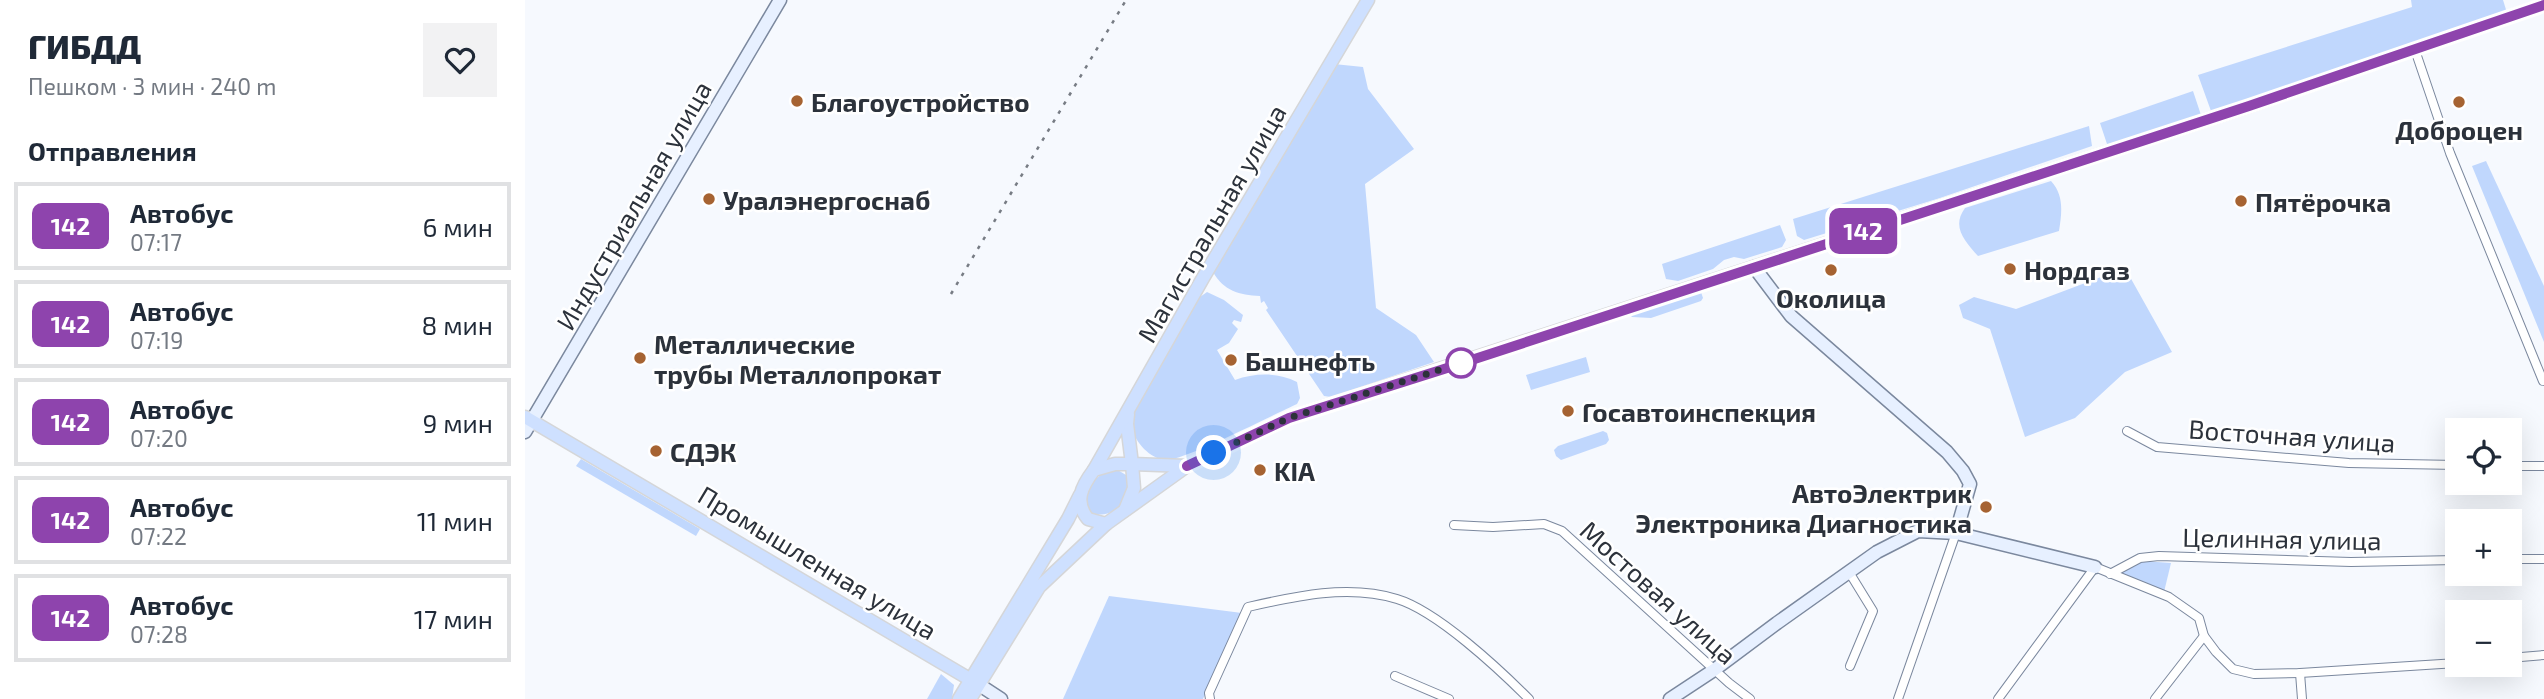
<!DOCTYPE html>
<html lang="ru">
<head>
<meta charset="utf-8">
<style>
  :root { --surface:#fff; --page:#f2f2f3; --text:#1f2937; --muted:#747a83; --line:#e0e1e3 }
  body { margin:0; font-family:"Exo 2",sans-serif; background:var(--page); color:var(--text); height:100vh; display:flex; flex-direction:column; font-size:26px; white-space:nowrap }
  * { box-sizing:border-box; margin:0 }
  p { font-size:23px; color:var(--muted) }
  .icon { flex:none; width:38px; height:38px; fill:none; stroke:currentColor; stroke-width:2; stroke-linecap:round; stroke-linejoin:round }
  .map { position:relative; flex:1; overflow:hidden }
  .side { display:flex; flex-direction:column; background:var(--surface); width:525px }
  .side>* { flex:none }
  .badge { padding:0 14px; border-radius:10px; font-size:24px; line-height:46px }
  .controls { position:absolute; left:1920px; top:418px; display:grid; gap:14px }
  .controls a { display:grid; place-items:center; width:77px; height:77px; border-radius:0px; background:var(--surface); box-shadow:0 7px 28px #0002; font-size:35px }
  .you { position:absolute; width:35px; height:35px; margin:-18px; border:5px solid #fff; border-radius:50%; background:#1a73e8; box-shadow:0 0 0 10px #1a73e833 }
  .map>.badge { position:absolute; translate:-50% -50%; box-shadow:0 0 0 4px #fff }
  h2 { padding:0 28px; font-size:26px; line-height:63px }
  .round { display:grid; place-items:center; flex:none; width:74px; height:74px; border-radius:0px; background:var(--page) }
  .headline { display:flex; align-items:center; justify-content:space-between; height:119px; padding:0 28px }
  h1 { font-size:33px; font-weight:800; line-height:52px }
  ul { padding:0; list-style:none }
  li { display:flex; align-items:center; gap:21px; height:88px; margin:0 14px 10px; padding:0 14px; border:4px solid var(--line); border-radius:0px }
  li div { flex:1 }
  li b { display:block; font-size:26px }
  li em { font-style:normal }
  li .badge { min-width:77px; font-weight:700; text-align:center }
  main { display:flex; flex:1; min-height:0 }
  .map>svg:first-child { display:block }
</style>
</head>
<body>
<main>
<section class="side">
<div class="headline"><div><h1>ГИБДД</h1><p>Пешком · 3 мин · 240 m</p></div><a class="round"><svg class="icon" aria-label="heart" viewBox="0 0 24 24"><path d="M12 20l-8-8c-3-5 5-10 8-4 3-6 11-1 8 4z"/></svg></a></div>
<h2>Отправления</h2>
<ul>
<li><span class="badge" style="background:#8e44ad;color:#fff">142</span><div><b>Автобус</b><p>07:17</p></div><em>6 мин</em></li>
<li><span class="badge" style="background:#8e44ad;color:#fff">142</span><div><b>Автобус</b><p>07:19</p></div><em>8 мин</em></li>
<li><span class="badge" style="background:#8e44ad;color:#fff">142</span><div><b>Автобус</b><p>07:20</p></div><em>9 мин</em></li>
<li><span class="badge" style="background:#8e44ad;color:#fff">142</span><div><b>Автобус</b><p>07:22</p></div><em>11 мин</em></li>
<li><span class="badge" style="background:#8e44ad;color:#fff">142</span><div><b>Автобус</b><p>07:28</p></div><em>17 мин</em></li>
</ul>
</section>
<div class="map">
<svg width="2019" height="699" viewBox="0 0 2019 699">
  <rect width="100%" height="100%" fill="#f6f9fe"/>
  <g fill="#c0d7fd">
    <path d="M1886,0H1978L1983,16L1686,111L1673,75L1887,7Z"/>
    <path d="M809,64L838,67L843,89L889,149L840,184L851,308L891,335L909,362L806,397L799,396L741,310L743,308L739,301L736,303L735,296C714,295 699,291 688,272Z"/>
    <path d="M1668,91L1677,118L1584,150L1575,123Z"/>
    <path d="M1564,126L1567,146L1415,198L1279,240L1272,236L1268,219Z"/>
    <path d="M1961,161L2019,286V342L1947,166Z"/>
    <path d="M1526,181C1539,195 1537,212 1534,231L1453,256C1440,241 1426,227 1440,208Z"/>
    <path d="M1255,225L1261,240L1257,247L1219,259L1209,257L1199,260L1188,269L1153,281L1141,279L1137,264Z"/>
    <path d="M1600,268L1647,352L1600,372L1550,418L1500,437L1465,329L1438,318L1434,305L1449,297L1491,309Z"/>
    <path d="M682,292L699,300L718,315L716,322L709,320L707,323L713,329L704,343L692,350L710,380C730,373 752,372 772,382L775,398L772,404C750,414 658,461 641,460C625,459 610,442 607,428C606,423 608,416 608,411L675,297Z"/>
    <path d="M1176,292L1178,298L1176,301L1126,318L1107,317L1105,315Z"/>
    <path d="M1061,357L1065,372L1006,390L1001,375Z"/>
    <path d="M1078,431L1082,433L1084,440L1081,444L1036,460L1031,456L1029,450L1033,446Z"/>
    <path d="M56,459L175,529L171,536L51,466Z"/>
    <path d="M591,469L601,475C618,519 540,531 565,487C572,475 578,473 591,469Z"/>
    <path d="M1618,561L1646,563L1639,592L1593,574Z"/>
    <path d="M584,596L717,613L678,699H538Z"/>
    <path d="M416,674L429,685L427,699H402Z"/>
  </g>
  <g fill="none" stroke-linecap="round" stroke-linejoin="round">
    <g stroke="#7b889e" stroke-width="10">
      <g id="street">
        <path d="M1890,50L1925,153L2018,381"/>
        <path d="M1602,431L1632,447L1824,463L1932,465"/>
        <path d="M1984,466H2019"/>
        <path d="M929,525L968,527L1019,524L1037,531L1204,683L1225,699"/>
        <path d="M1984,559H2019"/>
        <path d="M1324,572L1348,611L1325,666"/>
        <path d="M1585,574L1615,558L1634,556L1826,562L1932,560"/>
        <path d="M1984,658L2019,655"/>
        <path d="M1775,673L1777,699"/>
        <path d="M870,676L924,699"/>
        <path d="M685,699L684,693L723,607C771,596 824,584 872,599C912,611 974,669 1004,699"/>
        <path d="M1373,699L1431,533"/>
        <path d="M1473,699L1570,567L1644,597L1674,618L1679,636L1691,652L1708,669L1729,674L1775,673L1932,663"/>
        <path d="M1630,699L1679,636"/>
      </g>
    </g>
    <g stroke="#7b889e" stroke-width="15">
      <g id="secondary">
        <path d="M1229,267L1266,316L1422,452L1438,471L1445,484L1431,533"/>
        <path d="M0,432L255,0"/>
        <path d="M453,684L476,699"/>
        <path d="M1145,699L1189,670L1252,623L1352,552L1393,531L1431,533L1570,567"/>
      </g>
    </g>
    <g stroke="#d5d6d8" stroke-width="15">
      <g id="primary">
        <path d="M603,414L602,424L607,464L662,466"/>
        <path d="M0,417L453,684"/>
        <path d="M569,470L678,278L843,0"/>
        <path d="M581,524L563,519C549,502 556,487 569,470L590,464H607L609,488L600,510"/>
        <path d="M434,699L543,519L555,495"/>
        <path d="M445,699L514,587L581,524L662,466L764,418L1724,106L2019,5"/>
      </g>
    </g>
    <use href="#street" stroke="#fff" stroke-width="8"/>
    <use href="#secondary" stroke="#e7f0ff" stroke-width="12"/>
    <use href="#primary" stroke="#cee0ff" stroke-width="12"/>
    <path stroke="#777c84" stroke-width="2.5" stroke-dasharray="3.5 7" stroke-linecap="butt" d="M426,294L601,0"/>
  </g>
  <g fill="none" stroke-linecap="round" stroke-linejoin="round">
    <g stroke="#fff" stroke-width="16">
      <path id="line" d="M662,466L764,418L919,369L1724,106L2019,5"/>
    </g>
    <use href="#line" stroke="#8e44ad" stroke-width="10"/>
    <path stroke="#2c323b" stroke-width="7" stroke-dasharray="0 12.6" d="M689,453L764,418L936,363"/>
  </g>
  <g fill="#a66332" stroke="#fff" stroke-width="2.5">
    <circle cx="272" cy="101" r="7"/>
    <circle cx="1934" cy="102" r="7"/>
    <circle cx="184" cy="199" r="7"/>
    <circle cx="1716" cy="201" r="7"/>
    <circle cx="1485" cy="269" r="7"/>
    <circle cx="1306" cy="270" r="7"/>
    <circle cx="115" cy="358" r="7"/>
    <circle cx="706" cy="360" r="7"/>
    <circle cx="1043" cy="411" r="7"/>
    <circle cx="131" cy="451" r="7"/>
    <circle cx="735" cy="470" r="7"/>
    <circle cx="1461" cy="507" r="7"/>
  </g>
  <circle fill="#fff" stroke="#8e44ad" stroke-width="3.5" cx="936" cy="363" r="14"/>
  <g text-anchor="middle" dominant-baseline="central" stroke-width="5" stroke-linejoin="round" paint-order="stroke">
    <g font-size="26" font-weight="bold" fill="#2c323b" stroke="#fff" text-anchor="start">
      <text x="286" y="101">Благоустройство</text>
      <text x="1934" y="129" text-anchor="middle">Доброцен</text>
      <text x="198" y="199">Уралэнергоснаб</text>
      <text x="1730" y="201">Пятёрочка</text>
      <text x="1499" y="269">Нордгаз</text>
      <text x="1306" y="297" text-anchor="middle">Околица</text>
      <text x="129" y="343">Металлические<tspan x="129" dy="30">трубы Металлопрокат</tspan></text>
      <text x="720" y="360">Башнефть</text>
      <text x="1057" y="411">Госавтоинспекция</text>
      <text x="145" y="451">СДЭК</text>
      <text x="749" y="470">KIA</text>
      <text x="1447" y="492" text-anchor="end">АвтоЭлектрик<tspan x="1447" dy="30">Электроника Диагностика</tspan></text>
    </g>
    <g font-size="26" fill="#2c323b" stroke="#fff">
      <text transform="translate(108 205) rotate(-60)">Индустриальная улица</text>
      <text transform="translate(686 223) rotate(-60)">Магистральная улица</text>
      <text transform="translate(1767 435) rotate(4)">Восточная улица</text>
      <text transform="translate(1757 538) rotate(1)">Целинная улица</text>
      <text transform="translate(293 562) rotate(31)">Промышленная улица</text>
      <text transform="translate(1134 592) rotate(42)">Мостовая улица</text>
    </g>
  </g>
</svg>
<div class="controls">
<a><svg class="icon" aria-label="locate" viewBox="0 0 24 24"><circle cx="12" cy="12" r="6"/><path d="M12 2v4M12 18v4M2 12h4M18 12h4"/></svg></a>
<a>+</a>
<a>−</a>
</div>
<div class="you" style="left:689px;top:453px"></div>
<b class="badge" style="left:1338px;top:231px;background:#8e44ad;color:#fff">142</b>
</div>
</main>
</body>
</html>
